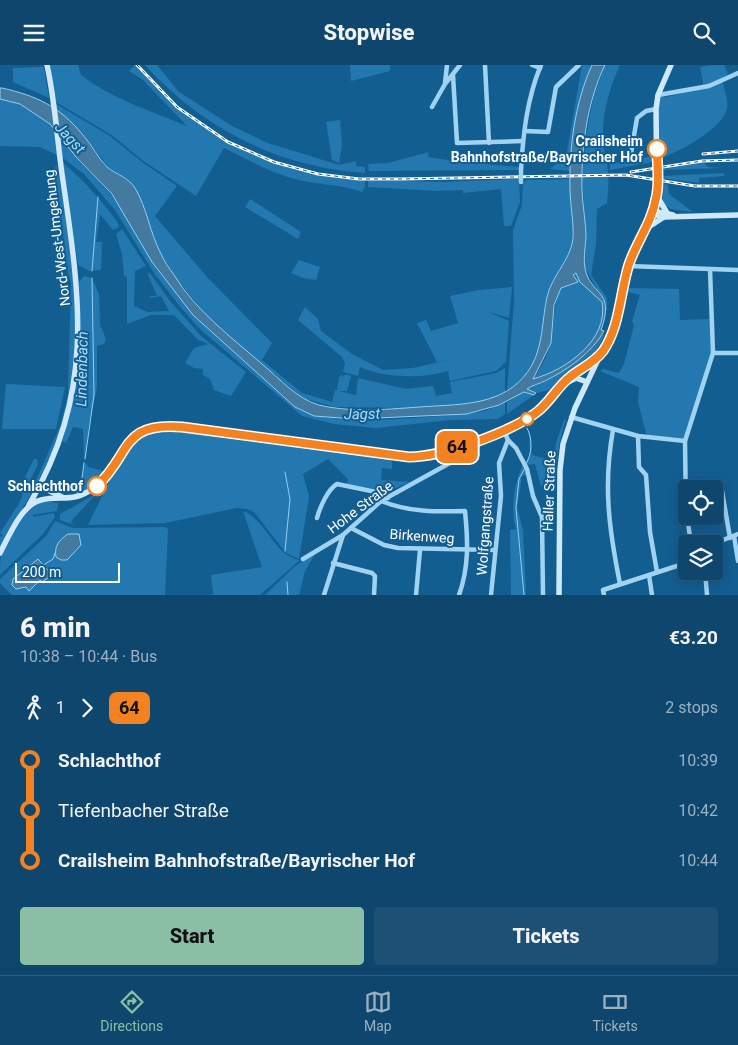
<!DOCTYPE html>
<html lang="en">
<head>
<meta charset="utf-8">
<style>
  :root { --surface:#0e466d; --page:#1c5075; --text:#f1f3f6; --muted:#9bb1c2; --line:#2e5e80; --accent:#8abfa5 }
  body { margin:0; font-family:Roboto,sans-serif; background:var(--page); color:var(--text); height:100vh; display:flex; flex-direction:column; font-size:19px; white-space:nowrap }
  * { box-sizing:border-box; margin:0 }
  p { font-size:16px; color:var(--muted) }
  .icon { flex:none; width:28px; height:28px; fill:none; stroke:currentColor; stroke-width:2; stroke-linecap:round; stroke-linejoin:round }
  .map { position:relative; height:530px; overflow:hidden }
  .details { display:flex; flex-direction:column; background:var(--surface); flex:1 }
  .details>* { flex:none }
  .badge { padding:0 10px; border-radius:8px; font-size:18px; line-height:32px }
  .controls { position:absolute; left:678px; top:415px; display:grid; gap:10px }
  .controls a { display:grid; place-items:center; width:45px; height:45px; border-radius:5px; background:var(--surface); box-shadow:0 2px 12px #0003,0 0 0 1px var(--line); font-size:25px }
  .scale { position:absolute; left:15px; bottom:12px; width:105px; box-sizing:border-box; padding-left:5px; border:2px solid #fff; border-top:0; font-size:14px; line-height:18px; white-space:nowrap; color:#fff; -webkit-text-stroke:4px #135e91; paint-order:stroke }
  .map>.badge { position:absolute; translate:-50% -50%; box-shadow:0 0 0 2px #fff }
  .legs { display:flex; align-items:center; gap:8px; height:55px; padding:0 20px; font-size:16px }
  .legs p { margin-inline-start:auto }
  .headline { display:flex; align-items:center; justify-content:space-between; height:85px; padding:0 20px }
  h1 { font-size:28px; font-weight:800; line-height:38px }
  .action { display:flex; gap:10px; margin-top:auto; padding:10px 20px }
  .action a { flex:1; height:58px; border-radius:5px; background:var(--accent); color:#111; font-size:20px; font-weight:800; line-height:58px; text-align:center }
  .action a+a { background:var(--page); color:var(--text) }
  ul { padding:0 20px; list-style:none }
  li { display:flex; align-items:center; gap:18px; height:50px; font-size:19px }
  li i { display:grid; place-items:center; width:8px; height:100%; margin:0 6px; background:currentColor }
  li i::after { content:''; width:12px; height:12px; margin:-6px; border:4px solid; border-radius:50%; background:var(--surface) }
  li p { margin-inline-start:auto }
  li:first-child i { background:linear-gradient(#0000 50%,currentColor 0) }
  li:last-child i { background:linear-gradient(currentColor 50%,#0000 0) }
  header { display:flex; justify-content:space-between; align-items:center; height:65px; padding:0 20px; background:var(--surface); font-size:22px; font-weight:800 }
  .tab-bar { display:flex; justify-content:space-around; align-items:center; height:70px; border-top:1px solid var(--line); background:var(--surface); font-size:14px; color:var(--muted) }
  .tab-bar a { display:grid; justify-items:center; gap:2px }
  .tab-bar .on { color:var(--accent) }
  .map>svg:first-child { display:block }
</style>
</head>
<body>
<header><svg class="icon" aria-label="menu" viewBox="0 0 24 24"><path d="M4 6h16M4 12h16M4 18h16"/></svg>Stopwise<svg class="icon" aria-label="search" viewBox="0 0 24 24"><circle cx="10" cy="10" r="6"/><path d="M15 15l6 6"/></svg></header>
<div class="map">
<svg width="738" height="530" viewBox="0 0 738 530">
  <rect width="100%" height="100%" fill="#135e91"/>
  <g fill="#2278af" fill-rule="evenodd">
    <path d="M41,0L44,3L49,33L13,17V3L41,2Z"/>
    <path d="M50,0H78L81,10C112,34 151,46 187,61L143,15L129,6L135,0C201,73 266,108 365,115V122L362,127C341,119 319,120 298,115C271,108 248,95 224,83L196,131L142,95L113,71L56,37Z"/>
    <path d="M145,0H157L179,27L232,61L268,78L339,100L356,96V101L365,102V108C278,102 203,64 145,0Z"/>
    <path d="M350,0H390V6L351,16Z"/>
    <path d="M582,0H592C577,34 575,70 571,106L550,104L556,99L565,98Z"/>
    <path d="M605,0H620C609,24 602,49 603,76C604,86 607,96 608,107C609,117 608,128 607,138L597,144L596,179L591,210L607,233V245L605,246L606,242L585,202L586,168L582,113L586,71L594,29Z"/>
    <path d="M713,0H724L728,9L722,13C723,22 729,35 727,44C721,65 679,87 659,94L658,40L661,31L666,32L704,23L700,2Z"/>
    <path d="M0,34L20,39L50,59L76,93L118,137L152,197L193,250L295,342C334,365 421,351 467,349L485,346L505,337V349L498,354L451,355L376,363L334,359L302,351L201,265L182,244L154,208L115,145L85,110L63,93L40,82L0,81Z"/>
    <path d="M56,39L110,71L142,97L177,121L155,151L207,212L272,278L262,295L302,328L332,337L335,325H337L339,312L342,310L344,312L345,309L351,311L347,326H339L356,330L358,313L406,324L433,321L436,331L452,328L450,317L496,308L505,303V327L491,334L471,339L405,343L335,342L302,333L213,258L174,211L160,188L136,125L129,115L109,103L83,69L56,46Z"/>
    <path d="M340,55L342,80L339,98L332,95L326,57Z"/>
    <path d="M429,87L428,92L460,97L519,102V105L369,106L368,99L388,98Z"/>
    <path d="M654,91V96L648,98L610,105V99Z"/>
    <path d="M702,96L708,102L723,103L661,105Z"/>
    <path d="M63,98C85,116 101,135 118,158L119,162L113,165L100,149L96,177H102L101,205L89,206L78,200Z"/>
    <path d="M57,100C71,185 90,281 62,365C56,383 46,400 38,417L34,420L60,361L68,330L71,217L68,209L59,135L52,106Z"/>
    <path d="M724,108V111L699,113V118L660,113L663,111Z"/>
    <path d="M519,114L520,137L511,161H504L501,124L463,128V125L436,126L368,122V115L444,117Z"/>
    <path d="M570,114C570,134 575,156 572,176C570,193 557,204 551,220C536,260 551,298 507,326L514,236L513,165L522,140L523,118L527,115Z"/>
    <path d="M661,118L668,120L669,129L693,147C668,144 661,146 661,118Z"/>
    <path d="M250,134L301,167L298,174L245,142Z"/>
    <path d="M122,164L146,201L135,206L134,241L147,247L169,246L161,231L150,233V231H157L148,210L149,207L170,236L201,271L246,307L231,331L214,325L210,314L203,310V304L194,303L185,298L194,283L208,279L198,275L174,250H151L127,259V212L124,211L122,189L116,169Z"/>
    <path d="M299,195L320,202L316,215L303,213L291,208Z"/>
    <path d="M576,208L580,217L602,237C610,276 565,305 533,315C540,303 549,290 551,276C555,255 552,244 561,223L578,217L573,210Z"/>
    <path d="M84,211L92,213L99,229L100,259L106,274L104,279L97,281V322L89,360L86,393L84,394L83,364L73,362L66,378L62,376C79,324 82,271 79,217Z"/>
    <path d="M512,222L509,253L489,247L509,256L506,297L496,306L450,316L448,306C422,314 385,313 360,302L358,311L343,307L345,298L342,292L298,255L305,242L318,254L321,266L352,289L383,305L413,303L448,295L437,297L417,258L426,255L431,266L458,258L450,231L479,225Z"/>
    <path d="M626,223L679,224L680,255L711,254L713,288L685,376L647,372L638,337L639,322L600,306L603,304L619,308L624,299L634,260L632,256L640,230L625,226Z"/>
    <path d="M602,269L605,270L593,290L565,312L555,324L536,328L526,324C531,320 539,320 544,317C565,306 591,290 602,269Z"/>
    <path d="M6,319L65,322L56,364H2Z"/>
    <path d="M524,327L534,330L507,349V337Z"/>
    <path d="M564,355H566C558,377 556,398 555,422L541,421L535,399L527,400L526,395L530,391L529,369L530,366L532,390L544,393L545,396H554L556,378Z"/>
    <path d="M170,363L392,394V404L382,403L381,415L410,417L384,428L379,425L347,419L348,414L328,394L303,409L309,432L299,494L286,488L254,447L247,444L237,443L165,458L88,460L109,417L105,416C125,386 132,368 170,363Z"/>
    <path d="M34,394H37L38,400L28,419L32,427L0,483V472L3,471L0,468L18,440L22,432L23,416Z"/>
    <path d="M84,397L89,402L103,406L101,412L90,423L77,429L81,420Z"/>
    <path d="M523,400L527,410L522,411L517,442L523,465L526,530H511L510,465L516,464C510,445 514,418 523,400Z"/>
    <path d="M96,429L73,454L71,458L76,461L60,455V449Z"/>
    <path d="M42,436L58,438L57,446L33,450V452L54,448L55,452L43,469L0,510C0,504 0,496 1,490C9,472 23,446 42,436Z"/>
    <path d="M243,446C267,455 274,491 300,495L260,530H209L213,529L211,510L262,502Z"/>
    <path d="M55,456L73,463L165,462L168,464L165,530H12L0,518V514L46,471ZM40,495L44,500L40,515L32,521L19,522Z"/>
    <path d="M315,489L305,506L299,530H265L295,501Z"/>
  </g>
  <g fill="#447a9f" stroke="#92cff5" fill-rule="evenodd">
    <path d="M592,0H605C589,32 582,76 582,112C581,131 585,150 586,169C586,180 583,192 585,203C590,231 616,224 601,265L604,266C592,288 567,305 545,316C539,319 532,320 527,324L536,328L534,330L524,327L499,340L467,349L355,354L314,351L295,342L193,250L152,197L112,129L76,92L50,59L20,39L0,34V23H2C37,31 59,41 83,70C92,80 98,93 107,102C117,110 128,112 135,123C147,143 150,168 161,189C164,196 169,203 174,210C196,246 231,272 262,299C280,314 297,334 319,340C356,349 398,343 435,341C472,339 511,337 532,300C543,280 542,255 547,232C552,210 570,196 573,174C574,157 570,140 570,123C569,83 575,37 592,0ZM576,208L580,217L602,237C609,275 566,305 533,314L551,278L554,240L561,223L578,217L573,210Z"/>
    <path d="M68,469H79L81,480L67,495H61L56,492C54,481 59,475 68,469Z"/>
    <path d="M38,494L52,510L42,517L40,515L29,526L26,522L16,524L12,520L13,514Z"/>
  </g>
  <g fill="none" stroke-linecap="round" stroke-linejoin="round">
    <g stroke="#92cff5" stroke-width="1">
      <path d="M92,206L98,132"/>
      <path d="M85,394L94,330L92,213"/>
      <path d="M526,399C532,389 533,374 527,363"/>
      <path d="M285,407L290,434L285,486"/>
      <path d="M77,428L81,420L84,398"/>
      <path d="M42,501L53,494L55,488"/>
      <path d="M287,517L288,530"/>
      <path d="M524,530L516,443L519,414L525,403"/>
    </g>
    <g stroke="#a0d2f2" stroke-width="4.5">
      <path d="M485,0L489,78"/>
      <path d="M532,0L540,3"/>
      <path d="M453,10L457,78L523,76"/>
      <path d="M445,18L447,0"/>
      <path d="M658,30L709,21L738,8"/>
      <path d="M432,42L445,19L460,0"/>
      <path d="M525,66L548,67L556,22L579,0"/>
      <path d="M631,88L637,53L646,46L656,44"/>
      <path d="M521,105C523,70 527,33 541,0"/>
      <path d="M628,201L738,205"/>
      <path d="M713,288H738"/>
      <path d="M571,352L638,371L685,376"/>
      <path d="M613,365C603,421 609,464 620,519"/>
      <path d="M638,371L639,402L646,410L650,467L657,507"/>
      <path d="M508,375L516,383L527,404L533,431L542,452L543,530"/>
      <path d="M722,426L730,473"/>
      <path d="M381,436C408,447 437,447 465,446C468,476 469,502 459,530"/>
      <path d="M686,448L685,376L713,288L710,204"/>
      <path d="M687,451L691,479"/>
      <path d="M317,453C320,442 328,424 337,419L381,428L388,433"/>
      <path d="M351,463L384,480L398,483L495,485"/>
      <path d="M734,471L738,496"/>
      <path d="M713,479L738,469"/>
      <path d="M303,494L343,470L381,436L477,383L478,375"/>
      <path d="M333,498L372,508L375,511L374,530"/>
      <path d="M705,506L707,530"/>
      <path d="M649,510L652,530"/>
      <path d="M324,530L343,470"/>
      <path d="M416,530L420,485"/>
      <path d="M491,530L501,431L499,398L508,375L504,366"/>
      <path d="M604,530L603,525L686,498"/>
    </g>
    <g stroke="#cfe9fc" stroke-width="5.5">
      <path d="M657,131L667,148"/>
      <path d="M653,146L673,150"/>
      <path d="M652,149L664,152L738,150"/>
      <path d="M647,163L664,152"/>
      <path d="M568,317L576,313L587,317"/>
      <path d="M40,421L62,432"/>
      <path d="M29,440C96,326 80,232 62,109C57,73 55,36 47,0"/>
      <path d="M0,488C9,471 22,439 41,435C61,430 73,438 92,424C132,396 113,357 182,361L387,391H426L504,366L524,356L547,338L569,312L592,297L603,287"/>
      <path d="M559,530L560,405L563,379L575,343L613,263L628,201L653,146L657,131L656,44L658,30L671,0"/>
    </g>
    <g stroke="#fff" stroke-width="3">
      <g id="rail">
        <path d="M137,0L177,42L228,77L274,97L318,109L359,114H401L626,110L695,121H738"/>
        <path d="M703,89L738,86"/>
        <path d="M631,107L702,96L738,95"/>
      </g>
    </g>
    <use href="#rail" stroke="#135e91" stroke-width="1" stroke-dasharray="4" stroke-linecap="butt"/>
    <path stroke="#a0d2f2" stroke-width="4.5" d="M521,105V117"/>
  </g>
  <g fill="none" stroke-linecap="round" stroke-linejoin="round">
    <g stroke="#fff" stroke-width="11">
      <path id="line-1" d="M97,421C132,388 120,357 182,362L409,392C442,392 511,367 537,347C550,337 557,322 570,312C581,303 594,298 603,286C620,262 620,227 629,199C637,176 652,157 656,133C660,118 657,100 657,84"/>
    </g>
    <use href="#line-1" stroke="#f58220" stroke-width="8"/>
  </g>
  <g fill="#fff" stroke="#f58220" stroke-width="2.5">
    <circle cx="657" cy="84" r="9"/>
    <circle cx="527" cy="354" r="6"/>
    <circle cx="97" cy="421" r="9"/>
  </g>
  <g text-anchor="middle" dominant-baseline="central" stroke-width="4" stroke-linejoin="round" paint-order="stroke">
    <g font-size="14" font-weight="bold" fill="#fff" stroke="#135e91" text-anchor="end">
      <text x="643" y="76">Crailsheim<tspan x="643" dy="16">Bahnhofstraße/Bayrischer Hof</tspan></text>
      <text x="83" y="421">Schlachthof</text>
    </g>
    <g font-size="14" fill="#fff" stroke="#135e91">
      <text transform="translate(57 173) rotate(-97)">Nord-West-Umgehung</text>
      <text transform="translate(549 426) rotate(-88)">Haller Straße</text>
      <text transform="translate(360 442) rotate(-37)">Hohe Straße</text>
      <text transform="translate(485 461) rotate(-86)">Wolfgangstraße</text>
      <text transform="translate(422 471) rotate(4)">Birkenweg</text>
    </g>
    <g font-size="15" font-style="italic" fill="#acdbf9" stroke="#135e91">
      <text transform="translate(70 73) rotate(47)">Jagst</text>
      <text transform="translate(82 304) rotate(-89)">Lindenbach</text>
      <text transform="translate(362 349) rotate(-1)">Jagst</text>
    </g>
  </g>
</svg>
<div class="controls">
<a><svg class="icon" aria-label="locate" viewBox="0 0 24 24"><circle cx="12" cy="12" r="6"/><path d="M12 2v4M12 18v4M2 12h4M18 12h4"/></svg></a>
<a><svg class="icon" aria-label="layers" viewBox="0 0 24 24"><path d="M12 4l9 5-9 5-9-5zM3 14l9 5 9-5"/></svg></a>
</div>
<div class="scale">200 m</div>
<b class="badge" style="left:457px;top:382px;background:#f58220;color:#111">64</b>
</div>
<section class="details">
<div class="headline"><div><h1>6 min</h1><p>10:38 – 10:44 · Bus</p></div><b>€3.20</b></div>
<div class="legs"><svg class="icon" aria-label="walk" viewBox="0 0 24 24"><circle cx="13" cy="4" r="2"/><path d="M13 8l-2 6 4 7M11 14l-3 7M7 12l3-4h3l4 4"/></svg>1<svg class="icon" aria-label="forward" viewBox="0 0 24 24"><path d="M9 5l7 7-7 7"/></svg><b class="badge" style="background:#f58220;color:#111">64</b><p>2 stops</p></div>
<ul>
<li><i style="color:#f58220"></i><b>Schlachthof</b><p>10:39</p></li>
<li><i style="color:#f58220"></i><span>Tiefenbacher Straße</span><p>10:42</p></li>
<li><i style="color:#f58220"></i><b>Crailsheim Bahnhofstraße/Bayrischer Hof</b><p>10:44</p></li>
</ul>
<div class="action"><a>Start</a><a>Tickets</a></div>
</section>
<nav class="tab-bar">
<a class="on"><svg class="icon" aria-label="directions" viewBox="0 0 24 24"><path d="M12 3l9 9-9 9-9-9zM9 14v-3h6M13 9l2 2-2 2"/></svg>Directions</a>
<a><svg class="icon" aria-label="map" viewBox="0 0 24 24"><path d="M3 6l6-2 6 2 6-2v14l-6 2-6-2-6 2zM9 4v14M15 6v14"/></svg>Map</a>
<a><svg class="icon" aria-label="tickets" viewBox="0 0 24 24"><path d="M3 7h18v10H3zM15 7v10"/></svg>Tickets</a>
</nav>
</body>
</html>
